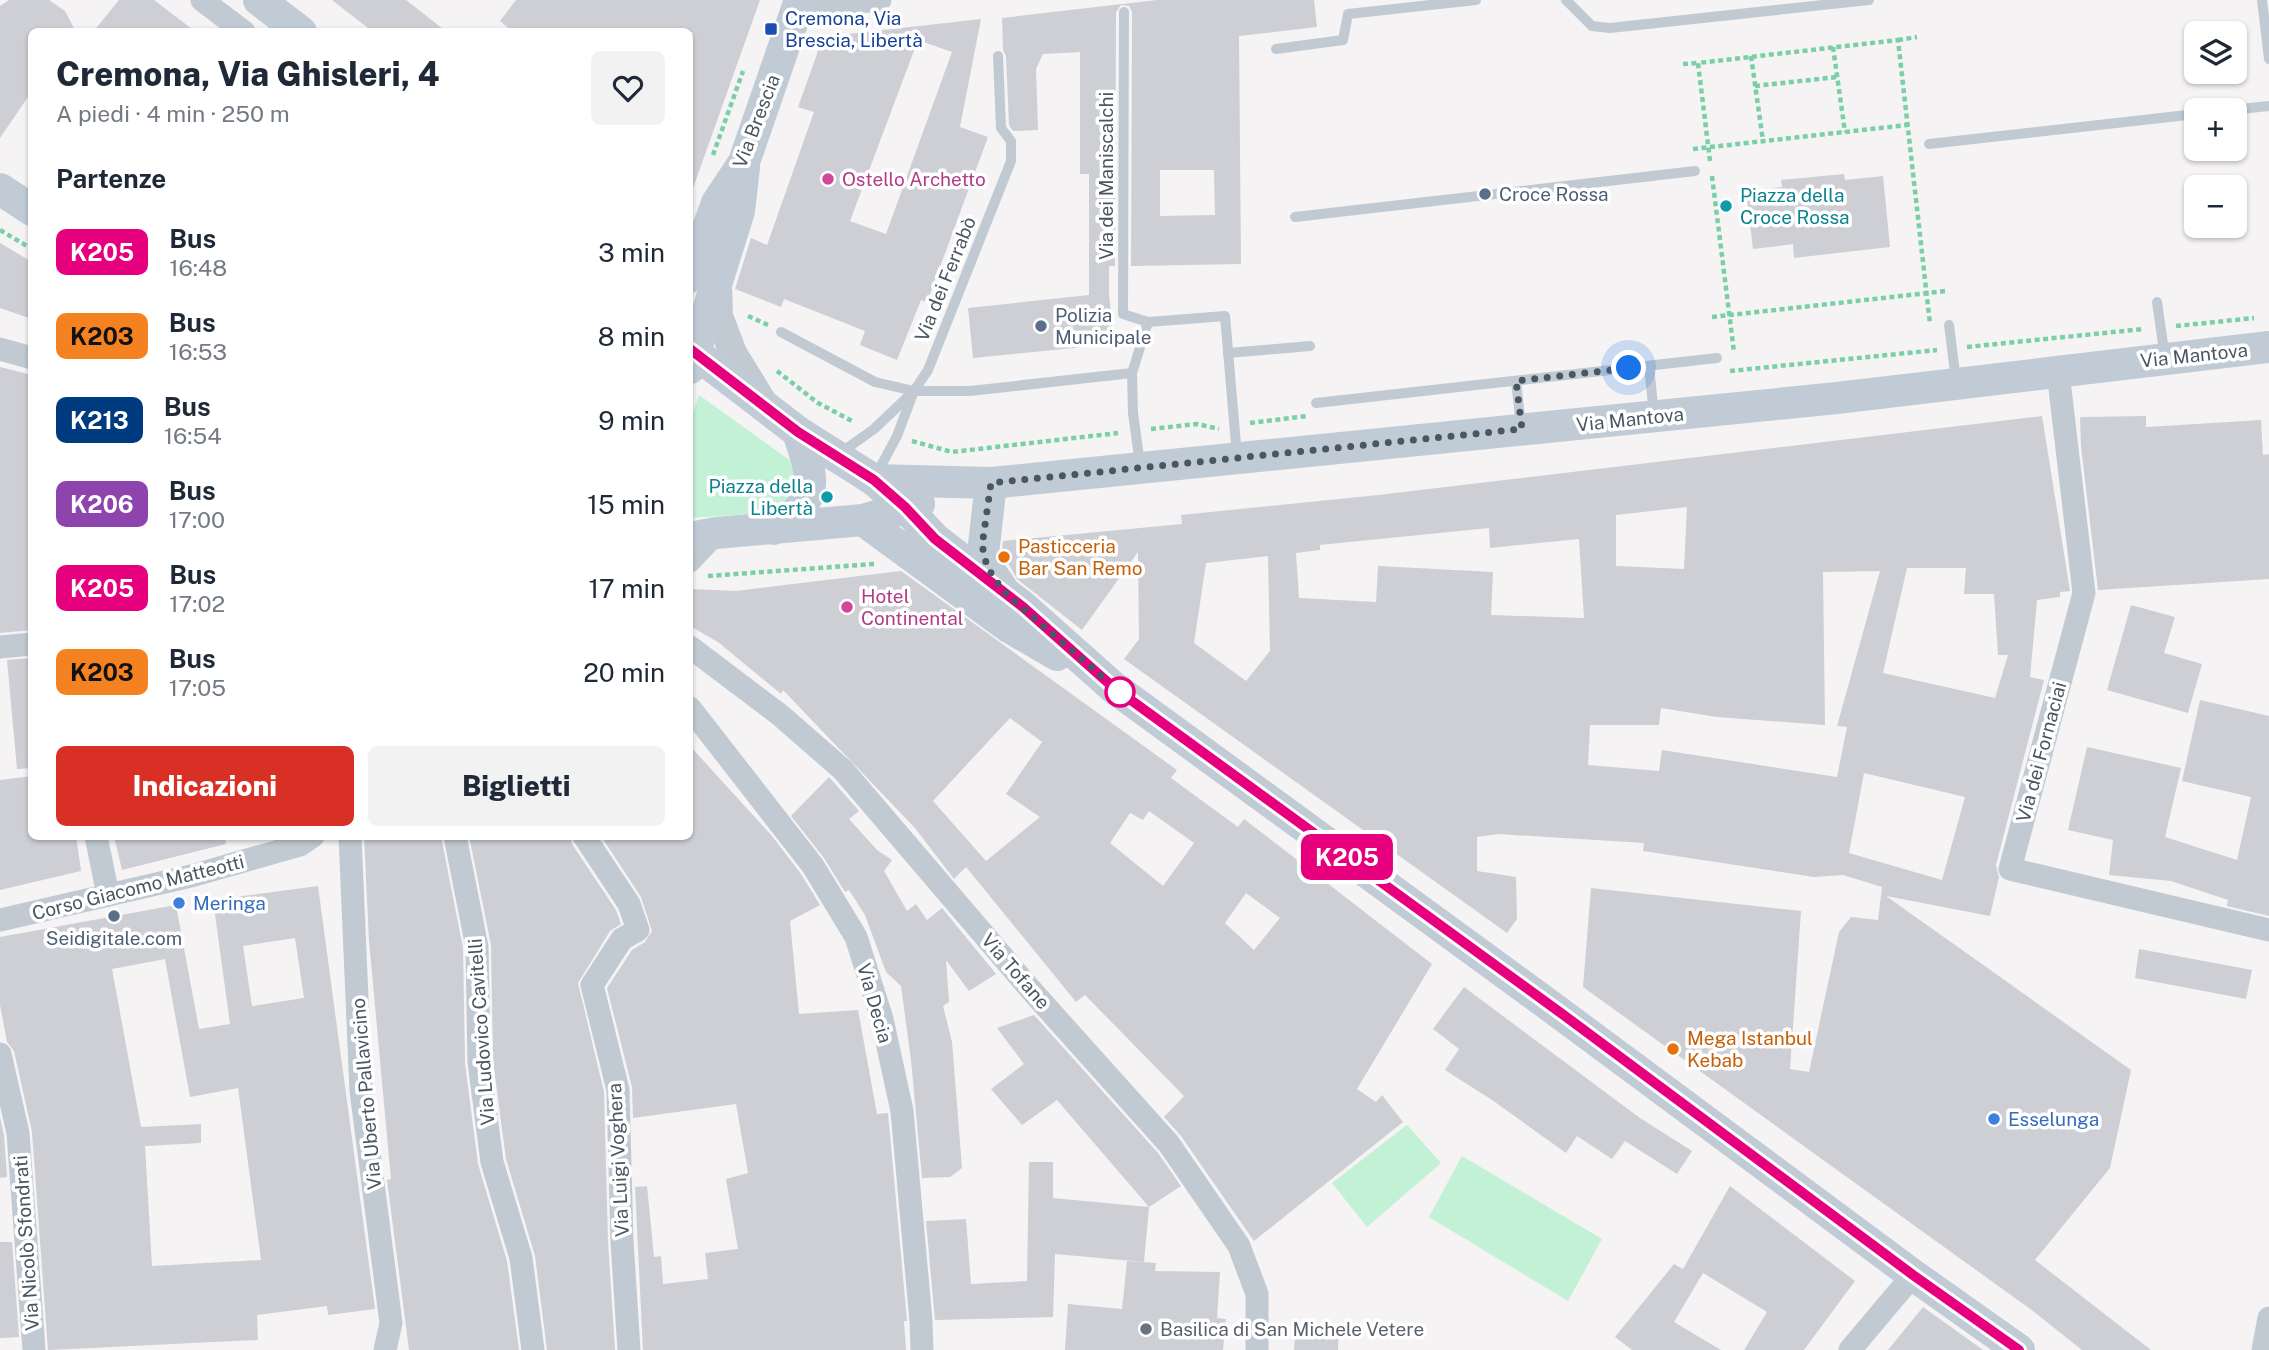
<!DOCTYPE html>
<html lang="it">
<head>
<meta charset="utf-8">
<style>
  :root { --surface:#fff; --page:#f2f2f3; --text:#1f2937; --muted:#747a83; --accent:#d93025 }
  body { margin:0; font-family:"Public Sans",sans-serif; background:var(--page); color:var(--text); height:100vh; display:flex; flex-direction:column; font-size:26px; white-space:nowrap }
  * { box-sizing:border-box; margin:0 }
  p { font-size:23px; color:var(--muted) }
  .icon { flex:none; width:38px; height:38px; fill:none; stroke:currentColor; stroke-width:2; stroke-linecap:round; stroke-linejoin:round }
  .map { position:relative; flex:1; overflow:hidden }
  .side { position:absolute; left:28px; top:28px; width:665px; height:812px; display:flex; flex-direction:column; background:var(--surface); border-radius:10px; box-shadow:0 2px 5px #0004 }
  .side>* { flex:none }
  .badge { padding:0 14px; border-radius:10px; font-size:24px; line-height:46px }
  .fabs { position:absolute; left:2184px; top:21px; display:grid; gap:14px }
  .fabs a { display:grid; place-items:center; width:63px; height:63px; border-radius:10px; background:var(--surface); box-shadow:0 2px 5px #0004; font-size:35px }
  .you { position:absolute; width:35px; height:35px; margin:-18px; border:5px solid #fff; border-radius:50%; background:#1a73e8; box-shadow:0 0 0 10px #1a73e833 }
  .map>.badge { position:absolute; translate:-50% -50%; box-shadow:0 0 0 4px #fff }
  h2 { padding:0 28px; font-size:26px; line-height:63px }
  .round { display:grid; place-items:center; flex:none; width:74px; height:74px; border-radius:10px; background:var(--page) }
  .headline { display:flex; align-items:center; justify-content:space-between; height:119px; padding:0 28px }
  h1 { font-size:33px; font-weight:800; line-height:52px }
  .action { display:flex; gap:14px; margin-top:auto; padding:14px 28px }
  .action a { flex:1; height:80px; border-radius:10px; background:var(--accent); color:#fff; font-size:28px; font-weight:800; line-height:80px; text-align:center }
  .action a+a { background:var(--page); color:var(--text) }
  ul { padding:0; list-style:none }
  li { display:flex; align-items:center; gap:21px; height:84px; padding:0 28px }
  li div { flex:1 }
  li b { display:block; font-size:26px }
  li em { font-style:normal }
  li .badge { min-width:77px; font-weight:700; text-align:center }
  .map>svg:first-child { display:block }
</style>
</head>
<body>
<div class="map">
<svg width="2269" height="1350" viewBox="0 0 2269 1350">
  <rect width="100%" height="100%" fill="#f5f3f3"/>
  <g fill="#c3f1d5">
    <path d="M699,395L788,459L798,469L801,484L776,512L690,518V422Z"/>
    <path d="M1407,1125L1441,1163L1367,1227L1332,1183Z"/>
    <path d="M1462,1156L1602,1239L1568,1301L1429,1217Z"/>
  </g>
  <g fill="#cdcfd5" fill-rule="evenodd">
    <path d="M9,0H49L65,11L76,32H32V91L0,138V6Z"/>
    <path d="M119,0H154L196,32H93Z"/>
    <path d="M332,0H406L447,32H373Z"/>
    <path d="M516,0H760L692,191L690,190V42L693,32H513L500,21Z"/>
    <path d="M1157,0H1314L1317,27L1239,36L1241,264L1131,266L1132,12L1129,6L1121,5L1116,12L1115,266H1109V293L1114,344L973,358L968,308L1089,295V174H1080V52L1043,54L1036,69L1038,130L1013,131L1009,125L1006,56L1003,50L1002,18ZM1160,170H1214L1215,215L1160,216Z"/>
    <path d="M981,19L960,127L988,137L927,302L921,300L897,360L860,345L865,331L784,299L781,307L735,289L751,238L767,245L814,112L798,107L817,54L821,37ZM918,40L952,52L886,234L850,221Z"/>
    <path d="M1844,174L1845,180L1883,176L1890,247L1794,258L1793,244L1753,249L1746,191L1782,187L1781,180Z"/>
    <path d="M0,243L32,262V319L0,308Z"/>
    <path d="M0,367L32,375V630L0,633Z"/>
    <path d="M2042,416L2070,591L2060,592V597L2037,600L2030,677L2044,680L1996,865L1999,877L1990,916L1886,896L2131,1070L2110,1168L2035,1260L2151,1350H2082L2033,1311L1583,987L1591,888L1801,911L1790,1069L1809,1072L1839,932L1851,917L1878,920L1882,887L1843,875L1814,877L1643,851L1644,843L1498,834L1477,837V871L1516,877L1517,919L1507,933L1124,659L1139,639L1138,552L1082,630L1017,579L1002,552L1003,541L1182,524L1181,515L1378,495ZM1687,507L1684,569L1616,566V515ZM1489,528L1490,548L1579,539L1584,618L1491,615L1493,572L1378,566L1376,602L1299,598L1296,553L1320,550V545ZM1268,556L1270,651L1246,681L1194,643L1206,563ZM1907,568H1966L1964,594H1994L1998,655H2008L1995,698L1883,673ZM1880,571L1837,726L1847,727L1837,777L1662,750L1659,771L1588,765L1590,725H1659L1661,708L1717,717L1825,725L1823,572ZM1864,773L1965,797L1942,880L1849,853Z"/>
    <path d="M2146,416V427L2261,420L2263,455L2269,454V579L2098,590L2081,446L2080,417Z"/>
    <path d="M901,571L1177,770L1171,778L1238,827L1244,819L1432,964L1357,1089L1376,1102L1382,1095L1403,1122L1254,1241L1181,1136L1164,1117L1184,1096L1085,995L1076,1002L966,867L954,879L915,828L783,690L781,694L718,642L690,626V589L736,591ZM1010,718L1042,742L1006,794L1040,817L986,861L933,801ZM1149,811L1194,843L1163,886L1110,843L1130,813L1143,820ZM1246,893L1280,918L1254,950L1225,923Z"/>
    <path d="M2131,605L2175,617L2164,653L2202,664L2188,713L2107,690Z"/>
    <path d="M32,658V768L17,769L7,660Z"/>
    <path d="M2200,700L2269,716V916L2227,906L2228,900L2171,881L2109,875L2113,840L2068,830L2087,747L2181,768L2165,837L2237,860L2251,797L2182,781Z"/>
    <path d="M690,746L772,836L801,874L820,905L790,921L799,1014L858,1010L877,1114L888,1113L907,1321H904L906,1350H643L635,1187L647,1186L654,1257L661,1256L663,1284L708,1279L705,1253L738,1249L726,1179L748,1173L736,1104L633,1118L632,1087L607,988L632,950L645,942L652,931L641,897L601,836H690Z"/>
    <path d="M32,776V836H76L81,871L0,890V780Z"/>
    <path d="M829,777L859,811L849,819L877,850L892,860L884,871L907,911L916,904L927,920L942,908L996,974L969,991L946,960L949,1002L943,1006L952,1042L962,1168L950,1177L922,1178L911,1060L901,986L886,972L865,915L849,890L845,892L824,858L791,816Z"/>
    <path d="M114,836H225L226,844L122,870Z"/>
    <path d="M364,836H441L463,948L465,1064L478,1164L507,1261L519,1350H409L387,1180L391,1179L369,941Z"/>
    <path d="M469,836H570L572,844L616,910L621,924L610,931L578,983L604,1092L608,1242L615,1350H547L535,1256L506,1159L493,1061L491,945Z"/>
    <path d="M318,886L375,1309L328,1315L327,1306L257,1315L258,1340L48,1350L32,1132L14,1051L7,1042L0,1005V937L176,905L199,1029L230,1024L213,900ZM295,938L304,998L252,1006L243,946ZM165,959L190,1097L238,1088L261,1260L152,1266L145,1146L201,1143V1124L141,1127L112,969Z"/>
    <path d="M2139,949L2252,970L2246,999L2135,978Z"/>
    <path d="M1464,987L1640,1118L1692,1151L1677,1174L1625,1141L1612,1159L1577,1136L1566,1153L1492,1100L1445,1070L1459,1049L1433,1029Z"/>
    <path d="M1034,1015L1158,1153L1181,1186L1149,1207L1057,1100L1022,1125L991,1089L1024,1064L997,1028Z"/>
    <path d="M0,1117L4,1135L7,1177L0,1178Z"/>
    <path d="M1029,1162H1053V1198L1149,1207L1144,1262L1055,1254L1053,1317L935,1320L926,1221L966,1219L971,1284L1027,1281Z"/>
    <path d="M1730,1186L1855,1281L1804,1350H1744L1767,1312L1703,1273L1674,1322L1721,1350H1632L1615,1337L1674,1264L1683,1269Z"/>
    <path d="M0,1242H12L19,1337L0,1338Z"/>
    <path d="M1127,1261L1156,1263L1155,1271L1220,1272L1217,1318L1226,1319L1223,1350H1065L1068,1304L1122,1309Z"/>
    <path d="M1923,1307L1983,1350H1888Z"/>
    <path d="M1296,1324L1339,1326L1338,1350H1294Z"/>
  </g>
  <g fill="none" stroke-linecap="round" stroke-linejoin="round">
    <g stroke="#7ad0a6" stroke-width="4.5" stroke-dasharray="5 3.5" stroke-linecap="butt">
      <path d="M1898,40L1917,37"/>
      <path d="M1833,47L1845,132"/>
      <path d="M1751,56L1763,141"/>
      <path d="M1683,64L1698,63"/>
      <path d="M1755,86L1837,77"/>
      <path d="M1693,149L1907,125"/>
      <path d="M713,155L743,71"/>
      <path d="M1710,161L1698,63L1898,40L1930,324"/>
      <path d="M1712,176L1734,352"/>
      <path d="M0,230L32,249"/>
      <path d="M748,316L768,325"/>
      <path d="M1712,317L1946,291"/>
      <path d="M2176,326L2254,318"/>
      <path d="M1967,347L2143,329"/>
      <path d="M777,371L818,403L854,422"/>
      <path d="M1730,371L1937,350"/>
      <path d="M1250,423L1307,416"/>
      <path d="M1151,429L1197,424L1219,429"/>
      <path d="M912,441L952,452L1118,433"/>
      <path d="M708,576L874,564"/>
    </g>
    <g stroke="#c1cad2" stroke-width="10">
      <path d="M1566,0L1592,26L1610,28L1869,0"/>
      <path d="M2262,0L2269,59"/>
      <path d="M1124,12L1123,314L1148,322"/>
      <path d="M1276,49L1343,40L1348,14L1476,0"/>
      <path d="M2231,110L2269,106"/>
      <path d="M1929,144L2196,114"/>
      <path d="M1295,217L1695,171"/>
      <path d="M2157,302L2165,358"/>
      <path d="M1949,325L1956,381"/>
      <path d="M781,332L875,382L914,391H970L1132,373L1148,322L1225,316L1237,456"/>
      <path d="M1228,353L1310,346"/>
      <path d="M1649,366L1654,415"/>
      <path d="M1132,373L1133,413L1140,464"/>
      <path d="M1516,381L1521,426"/>
      <path d="M1316,403L1717,358"/>
      <path d="M839,454L874,429L912,393"/>
      <path d="M875,477L897,436L914,391L928,370L1011,161V141L1001,128L998,56"/>
    </g>
    <g stroke="#c1cad2" stroke-width="23">
      <path d="M202,0L244,32"/>
      <path d="M798,7L880,0"/>
      <path d="M0,349L32,358"/>
      <path d="M2058,372L2084,593L2010,869L2269,930"/>
      <path d="M690,561L716,533"/>
      <path d="M0,647L32,644"/>
      <path d="M690,647L780,715L843,770L1031,990L1169,1144L1239,1246L1257,1294V1350"/>
      <path d="M690,708L813,866L856,937L882,1019L902,1111L921,1321L922,1350"/>
      <path d="M96,836L108,895"/>
      <path d="M350,836L361,1091L391,1323L385,1350"/>
      <path d="M455,836L477,947L479,1062L492,1162L521,1258L533,1350"/>
      <path d="M584,836L629,904L638,930L622,939L592,985L618,1090L622,1241L629,1350"/>
      <path d="M0,920L191,876L300,845L313,836"/>
      <path d="M0,1054L18,1133L34,1350"/>
      <path d="M1850,1350L1913,1275"/>
      <path d="M2263,1350L2269,1318"/>
    </g>
    <path stroke="#c1cad2" stroke-width="28" d="M718,286L719,316L733,353L763,402"/>
    <g stroke="#c1cbd6" stroke-width="32">
      <path d="M259,0L301,32"/>
      <path d="M0,189L32,210"/>
      <path d="M690,277L717,203L744,162L800,0"/>
      <path d="M690,349L798,432L874,480L905,507L935,539L1023,607L1113,687L1542,1000L1913,1275L2019,1350"/>
      <path d="M690,368L739,211L744,167"/>
      <path d="M874,480L991,483L1837,398L2269,347"/>
      <path d="M991,483L983,554L989,570L1001,587"/>
      <path d="M863,520L1009,627L1057,655"/>
      <path d="M774,529C821,500 814,479 798,432"/>
      <path d="M690,538L716,533L863,520L919,504"/>
    </g>
  </g>
  <g fill="none" stroke-linecap="round" stroke-linejoin="round">
    <g stroke="#fff" stroke-width="16">
      <path id="line" d="M690,349L798,432L874,480L905,507L935,539L1023,607L1113,687L1565,1016L1913,1275L2019,1350"/>
    </g>
    <use href="#line" stroke="#e6007e" stroke-width="10"/>
    <path stroke="#4a5661" stroke-width="7" stroke-dasharray="0 12.6" d="M1120,692L1003,591L989,570L983,554V539L991,483L1522,429L1516,381L1629,368"/>
  </g>
  <rect fill="#1a4fb4" stroke="#fff" stroke-width="2.5" x="764" y="22" width="14" height="14" rx="3.5"/>
  <g fill="#d1479c" stroke="#fff" stroke-width="2.5">
    <circle cx="828" cy="179" r="7"/>
    <circle cx="847" cy="607" r="7"/>
  </g>
  <g fill="#5c6f8a" stroke="#fff" stroke-width="2.5">
    <circle cx="1485" cy="194" r="7"/>
    <circle cx="1041" cy="326" r="7"/>
    <circle cx="114" cy="916" r="7"/>
  </g>
  <g fill="#0f9aa8" stroke="#fff" stroke-width="2.5">
    <circle cx="1726" cy="206" r="7"/>
    <circle cx="827" cy="497" r="7"/>
  </g>
  <g fill="#e8710a" stroke="#fff" stroke-width="2.5">
    <circle cx="1004" cy="557" r="7"/>
    <circle cx="1673" cy="1049" r="7"/>
  </g>
  <circle fill="#fff" stroke="#e6007e" stroke-width="3.5" cx="1120" cy="692" r="14"/>
  <g fill="#3f7fe0" stroke="#fff" stroke-width="2.5">
    <circle cx="179" cy="903" r="7"/>
    <circle cx="1994" cy="1119" r="7"/>
  </g>
  <circle fill="#6b7280" stroke="#fff" stroke-width="2.5" cx="1146" cy="1329" r="7"/>
  <g text-anchor="middle" dominant-baseline="central" stroke-width="7" stroke-linejoin="round" paint-order="stroke">
    <g font-size="19" fill="#164399" stroke="#fff" text-anchor="start">
      <text x="785" y="18">Cremona, Via<tspan x="785" dy="22">Brescia, Libertà</tspan></text>
    </g>
    <g font-size="19" fill="#4a5661" stroke="#fff">
      <text transform="translate(756 121) rotate(-69)">Via Brescia</text>
      <text transform="translate(1106 176) rotate(-90)">Via dei Maniscalchi</text>
      <text transform="translate(945 279) rotate(-68)">Via dei Ferrabò</text>
      <text transform="translate(2194 355) rotate(-6)">Via Mantova</text>
      <text transform="translate(1630 419) rotate(-6)">Via Mantova</text>
      <text transform="translate(2041 752) rotate(-75)">Via dei Fornaciai</text>
      <text transform="translate(138 887) rotate(-14)">Corso Giacomo Matteotti</text>
      <text transform="translate(1016 971) rotate(49)">Via Tofane</text>
      <text transform="translate(875 1003) rotate(74)">Via Decia</text>
      <text transform="translate(481 1032) rotate(-94)">Via Ludovico Cavitelli</text>
      <text transform="translate(366 1094) rotate(-95)">Via Uberto Pallavicino</text>
      <text transform="translate(618 1160) rotate(-93)">Via Luigi Voghera</text>
      <text transform="translate(26 1243) rotate(-94)">Via Nicolò Sfondrati</text>
    </g>
    <g font-size="19" fill="#b23c85" stroke="#fff" text-anchor="start">
      <text x="842" y="179">Ostello Archetto</text>
      <text x="861" y="596">Hotel<tspan x="861" dy="22">Continental</tspan></text>
    </g>
    <g font-size="19" fill="#4e5e75" stroke="#fff" text-anchor="start">
      <text x="1499" y="194">Croce Rossa</text>
      <text x="1055" y="315">Polizia<tspan x="1055" dy="22">Municipale</tspan></text>
      <text x="114" y="938" text-anchor="middle">Seidigitale.com</text>
    </g>
    <g font-size="19" fill="#0d838f" stroke="#fff" text-anchor="start">
      <text x="1740" y="195">Piazza della<tspan x="1740" dy="22">Croce Rossa</tspan></text>
      <text x="813" y="486" text-anchor="end">Piazza della<tspan x="813" dy="22">Libertà</tspan></text>
    </g>
    <g font-size="19" fill="#c56008" stroke="#fff" text-anchor="start">
      <text x="1018" y="546">Pasticceria<tspan x="1018" dy="22">Bar San Remo</tspan></text>
      <text x="1687" y="1038">Mega Istanbul<tspan x="1687" dy="22">Kebab</tspan></text>
    </g>
    <g font-size="19" fill="#366cbe" stroke="#fff" text-anchor="start">
      <text x="193" y="903">Meringa</text>
      <text x="2008" y="1119">Esselunga</text>
    </g>
    <g font-size="19" fill="#5b616d" stroke="#fff" text-anchor="start">
      <text x="1160" y="1329">Basilica di San Michele Vetere</text>
    </g>
  </g>
</svg>
<div class="fabs">
<a><svg class="icon" aria-label="layers" viewBox="0 0 24 24"><path d="M12 4l9 5-9 5-9-5zM3 14l9 5 9-5"/></svg></a>
<a>+</a>
<a>−</a>
</div>
<div class="you" style="left:1629px;top:368px"></div>
<b class="badge" style="left:1347px;top:857px;background:#e6007e;color:#fff">K205</b>
<section class="side">
<div class="headline"><div><h1>Cremona, Via Ghisleri, 4</h1><p>A piedi · 4 min · 250 m</p></div><a class="round"><svg class="icon" aria-label="heart" viewBox="0 0 24 24"><path d="M12 20l-8-8c-3-5 5-10 8-4 3-6 11-1 8 4z"/></svg></a></div>
<h2>Partenze</h2>
<ul>
<li><span class="badge" style="background:#e6007e;color:#fff">K205</span><div><b>Bus</b><p>16:48</p></div><em>3 min</em></li>
<li><span class="badge" style="background:#f58220;color:#111">K203</span><div><b>Bus</b><p>16:53</p></div><em>8 min</em></li>
<li><span class="badge" style="background:#003b80;color:#fff">K213</span><div><b>Bus</b><p>16:54</p></div><em>9 min</em></li>
<li><span class="badge" style="background:#8e44ad;color:#fff">K206</span><div><b>Bus</b><p>17:00</p></div><em>15 min</em></li>
<li><span class="badge" style="background:#e6007e;color:#fff">K205</span><div><b>Bus</b><p>17:02</p></div><em>17 min</em></li>
<li><span class="badge" style="background:#f58220;color:#111">K203</span><div><b>Bus</b><p>17:05</p></div><em>20 min</em></li>
</ul>
<div class="action"><a>Indicazioni</a><a>Biglietti</a></div>
</section>
</div>
</body>
</html>
